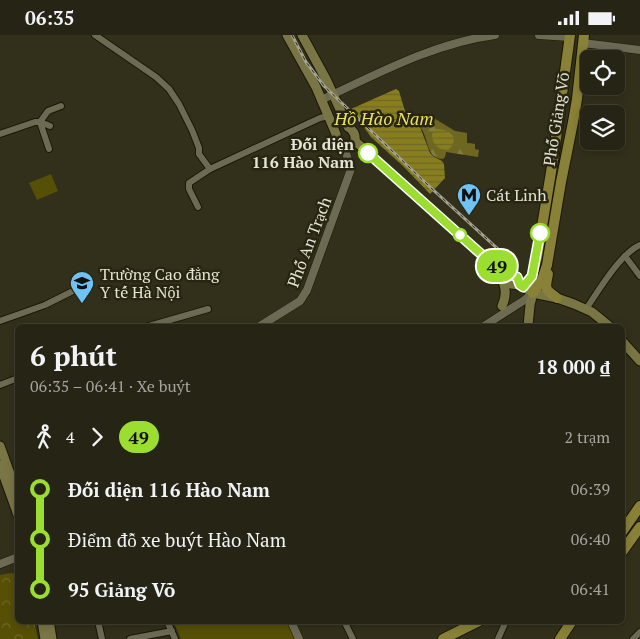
<!DOCTYPE html>
<html lang="vi">
<head>
<meta charset="utf-8">
<style>
  :root { --surface:#262414; --page:#2e2c1d; --text:#f1f3f6; --muted:#a4a4a0; --line:#424134 }
  body { margin:0; font-family:"PT Serif",serif; background:var(--page); color:var(--text); height:100vh; display:flex; flex-direction:column; font-size:19px; white-space:nowrap }
  * { box-sizing:border-box; margin:0 }
  p { font-size:16px; color:var(--muted) }
  .icon { flex:none; width:28px; height:28px; fill:none; stroke:currentColor; stroke-width:2; stroke-linecap:round; stroke-linejoin:round }
  .map { position:relative; flex:1; overflow:hidden }
  .panel { position:absolute; left:15px; top:289px; width:610px; height:300px; display:flex; flex-direction:column; background:var(--surface); border-radius:8px; box-shadow:0 2px 8px #0003,0 0 0 1px var(--line) }
  .panel>* { flex:none }
  .badge { padding:0 10px; border-radius:16px; font-size:18px; line-height:32px }
  .buttons { position:absolute; left:580px; top:15px; display:grid; gap:10px }
  .buttons a { display:grid; place-items:center; width:45px; height:45px; border-radius:8px; background:var(--surface); box-shadow:0 2px 8px #0003,0 0 0 1px var(--line); font-size:25px }
  .map>.badge { position:absolute; translate:-50% -50%; box-shadow:0 0 0 2px #fff }
  .legs { display:flex; align-items:center; gap:8px; height:55px; padding:0 15px; font-size:16px }
  .legs p { margin-inline-start:auto }
  .summary { display:flex; align-items:center; justify-content:space-between; height:85px; padding:0 15px }
  h1 { font-size:28px; font-weight:800; line-height:38px }
  ul { padding:0 15px; list-style:none }
  li { display:flex; align-items:center; gap:18px; height:50px; font-size:19px }
  li i { display:grid; place-items:center; width:8px; height:100%; margin:0 6px; background:currentColor }
  li i::after { content:''; width:12px; height:12px; margin:-6px; border:4px solid; border-radius:50%; background:var(--surface) }
  li p { margin-inline-start:auto }
  li:first-child i { background:linear-gradient(#0000 50%,currentColor 0) }
  li:last-child i { background:linear-gradient(currentColor 50%,#0000 0) }
  .status { display:flex; justify-content:space-between; align-items:center; height:35px; padding:0 25px; background:var(--surface); direction:ltr }
  .status svg { height:14px; fill:currentColor }
  .map>svg:first-child { display:block }
</style>
</head>
<body>
<div class="status"><b>06:35</b><svg viewBox="0 0 49 12"><path d="M0 12V9h3v3zM5 12V6h3v6zM10 12V3h3v9zM15 12V0h3v12zM26 1h20v11H26zM47 4h2v5h-2z"/></svg></div>
<div class="map">
<svg width="640" height="604" viewBox="0 0 640 604">
  <defs>
    <pattern id="forest-firs" width="22" height="20" patternUnits="userSpaceOnUse" patternTransform="scale(1.25)"><rect width="22" height="20" fill="#6e6721"/><path d="M5 1l3.5 6h-7zM16 11l3.5 6h-7z" fill="#837d40"/></pattern>
    <pattern id="park-crowns" width="20" height="18" patternUnits="userSpaceOnUse" patternTransform="scale(1.25)"><rect width="20" height="18" fill="#564f06"/><path d="M2 6a3 3 0 1 1 6 0M12 15a3 3 0 1 1 6 0" fill="none" stroke="#6e682a"/></pattern>
    <pattern id="water-rules" width="6" height="5" patternUnits="userSpaceOnUse" patternTransform="scale(1.25)"><rect width="6" height="5" fill="#887e1e"/><path d="M0 2.5h6" fill="none" stroke="#6d672c"/></pattern>
  </defs>
  <rect width="100%" height="100%" fill="#32301b"/>
  <g fill="#564f06">
    <path d="M51,139L58,156L37,165L29,148Z"/>
    <path d="M176,586H287L295,604H181L174,588Z"/>
  </g>
  <path fill="url(#forest-firs)" d="M406,80H409L411,86L432,82L455,96L467,98V108L475,109V114L479,115L478,122L446,117L445,122L443,124C426,124 429,104 421,93C416,87 409,87 406,80Z"/>
  <path fill="url(#park-crowns)" d="M11,538L17,539L18,586H34L38,604H0V540Z"/>
  <g fill="url(#water-rules)">
    <path d="M396,54L399,56L407,83L420,92L430,118L434,122L442,126L444,129L445,143L430,159L404,132L371,102L351,74Z"/>
    <path d="M436,94C450,94 461,103 448,115C438,115 432,109 432,99Z"/>
  </g>
  <g fill="none" stroke-linecap="round" stroke-linejoin="round">
    <g stroke="#1a1804" stroke-width="8">
      <g id="minor">
        <path d="M95,0L156,42L169,54L179,69L192,95L199,113V119L210,134"/>
        <path d="M0,99L35,87H40L50,91"/>
        <path d="M49,114L40,87L48,76L61,71"/>
        <path d="M198,172L189,154V148L210,134L320,83L328,81"/>
        <path d="M625,221L640,241"/>
        <path d="M586,274C599,255 620,219 640,210"/>
        <path d="M0,286L45,270L75,255"/>
        <path d="M149,291L208,274"/>
        <path d="M0,350L18,343"/>
        <path d="M98,586L102,604"/>
        <path d="M167,586L175,604"/>
        <path d="M344,586L353,604"/>
        <path d="M130,604L172,596"/>
        <path d="M498,604L506,586"/>
        <path d="M633,604L640,597"/>
      </g>
    </g>
    <g stroke="#1a1804" stroke-width="9">
      <g id="tertiary">
        <path d="M539,0L569,2"/>
        <path d="M583,8L640,15"/>
        <path d="M321,65C377,39 434,8 495,0"/>
        <path d="M260,291L300,266L307,255L351,134L344,112"/>
        <path d="M484,291L523,266L533,258"/>
        <path d="M0,529L18,522"/>
        <path d="M291,586L299,604"/>
      </g>
    </g>
    <g stroke="#1a1804" stroke-width="11">
      <g id="secondary">
        <path d="M287,0L316,52L336,99C336,111 347,117 355,106"/>
        <path d="M302,0L327,46L348,92C353,95 356,100 355,106L481,219L486,221L506,237L517,242L520,250"/>
        <path d="M489,231L511,249L520,250L533,258L557,263L574,269L592,277L609,291"/>
        <path d="M501,242C506,253 507,260 502,271"/>
        <path d="M528,291L530,270L533,258"/>
        <path d="M622,306L640,326"/>
        <path d="M0,411L18,461"/>
        <path d="M0,430L18,480"/>
        <path d="M42,586L45,604"/>
        <path d="M49,586L52,604"/>
      </g>
    </g>
    <g stroke="#1a1804" stroke-width="12">
      <g id="primary">
        <path d="M548,239C545,254 544,254 557,263"/>
        <path d="M533,258L542,245L547,230L561,147L573,87L577,64L584,0"/>
        <path d="M533,258L531,252L532,241L537,222L553,125L570,0"/>
        <path d="M622,497L640,471"/>
        <path d="M622,517L640,492"/>
        <path d="M443,604L479,586"/>
        <path d="M560,604L572,586"/>
      </g>
    </g>
    <use href="#minor" stroke="#6c6a53" stroke-width="6"/>
    <use href="#tertiary" stroke="#6c6a53" stroke-width="8"/>
    <use href="#secondary" stroke="#7a7545" stroke-width="9"/>
    <use href="#primary" stroke="#888137" stroke-width="10"/>
    <g stroke="#a4a393" stroke-width="3">
      <path id="rail" d="M292,0L306,27L324,51L430,152L510,225"/>
    </g>
    <use href="#rail" stroke="#282611" stroke-width="1" stroke-dasharray="4" stroke-linecap="butt"/>
  </g>
  <g fill="none" stroke-linecap="round" stroke-linejoin="round">
    <g stroke="#fff" stroke-width="11">
      <path id="line-1" d="M368,118L481,219L486,221L506,237L517,242L520,250L523,252L532,241L540,198"/>
    </g>
    <use href="#line-1" stroke="#9cdd31" stroke-width="8"/>
  </g>
  <defs>
    <g id="metro-pin" transform="scale(1.25)"><path d="M0 17L-7.5 6A9.5 9.5 0 1 1 7.5 6Z" fill="#6fc2f4" stroke="#282611"/><path d="M-5.5 5V-5H-3L0 0L3-5H5.5V5H3V-.5L0 4L-3-.5V5Z" fill="#111"/></g>
    <g id="university-pin" transform="scale(1.25)"><path d="M0 17L-7.5 6A9.5 9.5 0 1 1 7.5 6Z" fill="#6fc2f4" stroke="#282611"/><path d="M0-5L7-2L0 1L-7-2ZM-4 1L0 2.5L4 1V4Q0 6-4 4Z" fill="#111"/></g>
  </defs>
  <g fill-rule="evenodd">
    <use href="#metro-pin" x="469" y="160"/>
    <use href="#university-pin" x="82" y="248"/>
  </g>
  <g fill="#fff" stroke="#9cdd31" stroke-width="2.5">
    <circle cx="368" cy="118" r="9"/>
    <circle cx="540" cy="198" r="9"/>
    <circle cx="460" cy="200" r="6"/>
  </g>
  <g text-anchor="middle" dominant-baseline="central" stroke-width="5" stroke-linejoin="round" paint-order="stroke">
    <g font-size="16" fill="#e3e3d6" stroke="#282611">
      <text transform="translate(556 84) rotate(-81)">Phố Giảng Võ</text>
      <text transform="translate(309 207) rotate(-69)">Phố An Trạch</text>
    </g>
    <g font-size="16" font-weight="bold" fill="#e3e3d6" stroke="#282611" text-anchor="end">
      <text x="354" y="109">Đối diện<tspan x="354" dy="18">116 Hào Nam</tspan></text>
    </g>
    <g font-size="16" fill="#e3e3d6" stroke="#282611" text-anchor="start">
      <text x="486" y="160">Cát Linh</text>
      <text x="100" y="239">Trường Cao đẳng<tspan x="100" dy="18">Y tế Hà Nội</tspan></text>
    </g>
    <g font-size="18" font-style="italic" fill="#ecdf66" stroke="#282611">
      <text x="384" y="83">Hồ Hào Nam</text>
    </g>
  </g>
</svg>
<div class="buttons">
<a><svg class="icon" aria-label="locate" viewBox="0 0 24 24"><circle cx="12" cy="12" r="6"/><path d="M12 2v4M12 18v4M2 12h4M18 12h4"/></svg></a>
<a><svg class="icon" aria-label="layers" viewBox="0 0 24 24"><path d="M12 4l9 5-9 5-9-5zM3 14l9 5 9-5"/></svg></a>
</div>
<b class="badge" style="left:497px;top:231px;background:#9cdd31;color:#111">49</b>
<section class="panel">
<div class="summary"><div><h1>6 phút</h1><p>06:35 – 06:41 · Xe buýt</p></div><b>18 000 ₫</b></div>
<div class="legs"><svg class="icon" aria-label="walk" viewBox="0 0 24 24"><circle cx="13" cy="4" r="2"/><path d="M13 8l-2 6 4 7M11 14l-3 7M7 12l3-4h3l4 4"/></svg>4<svg class="icon" aria-label="forward" viewBox="0 0 24 24"><path d="M9 5l7 7-7 7"/></svg><b class="badge" style="background:#9cdd31;color:#111">49</b><p>2 trạm</p></div>
<ul>
<li><i style="color:#9cdd31"></i><b>Đối diện 116 Hào Nam</b><p>06:39</p></li>
<li><i style="color:#9cdd31"></i><span>Điểm đỗ xe buýt Hào Nam</span><p>06:40</p></li>
<li><i style="color:#9cdd31"></i><b>95 Giảng Võ</b><p>06:41</p></li>
</ul>
</section>
</div>
</body>
</html>
